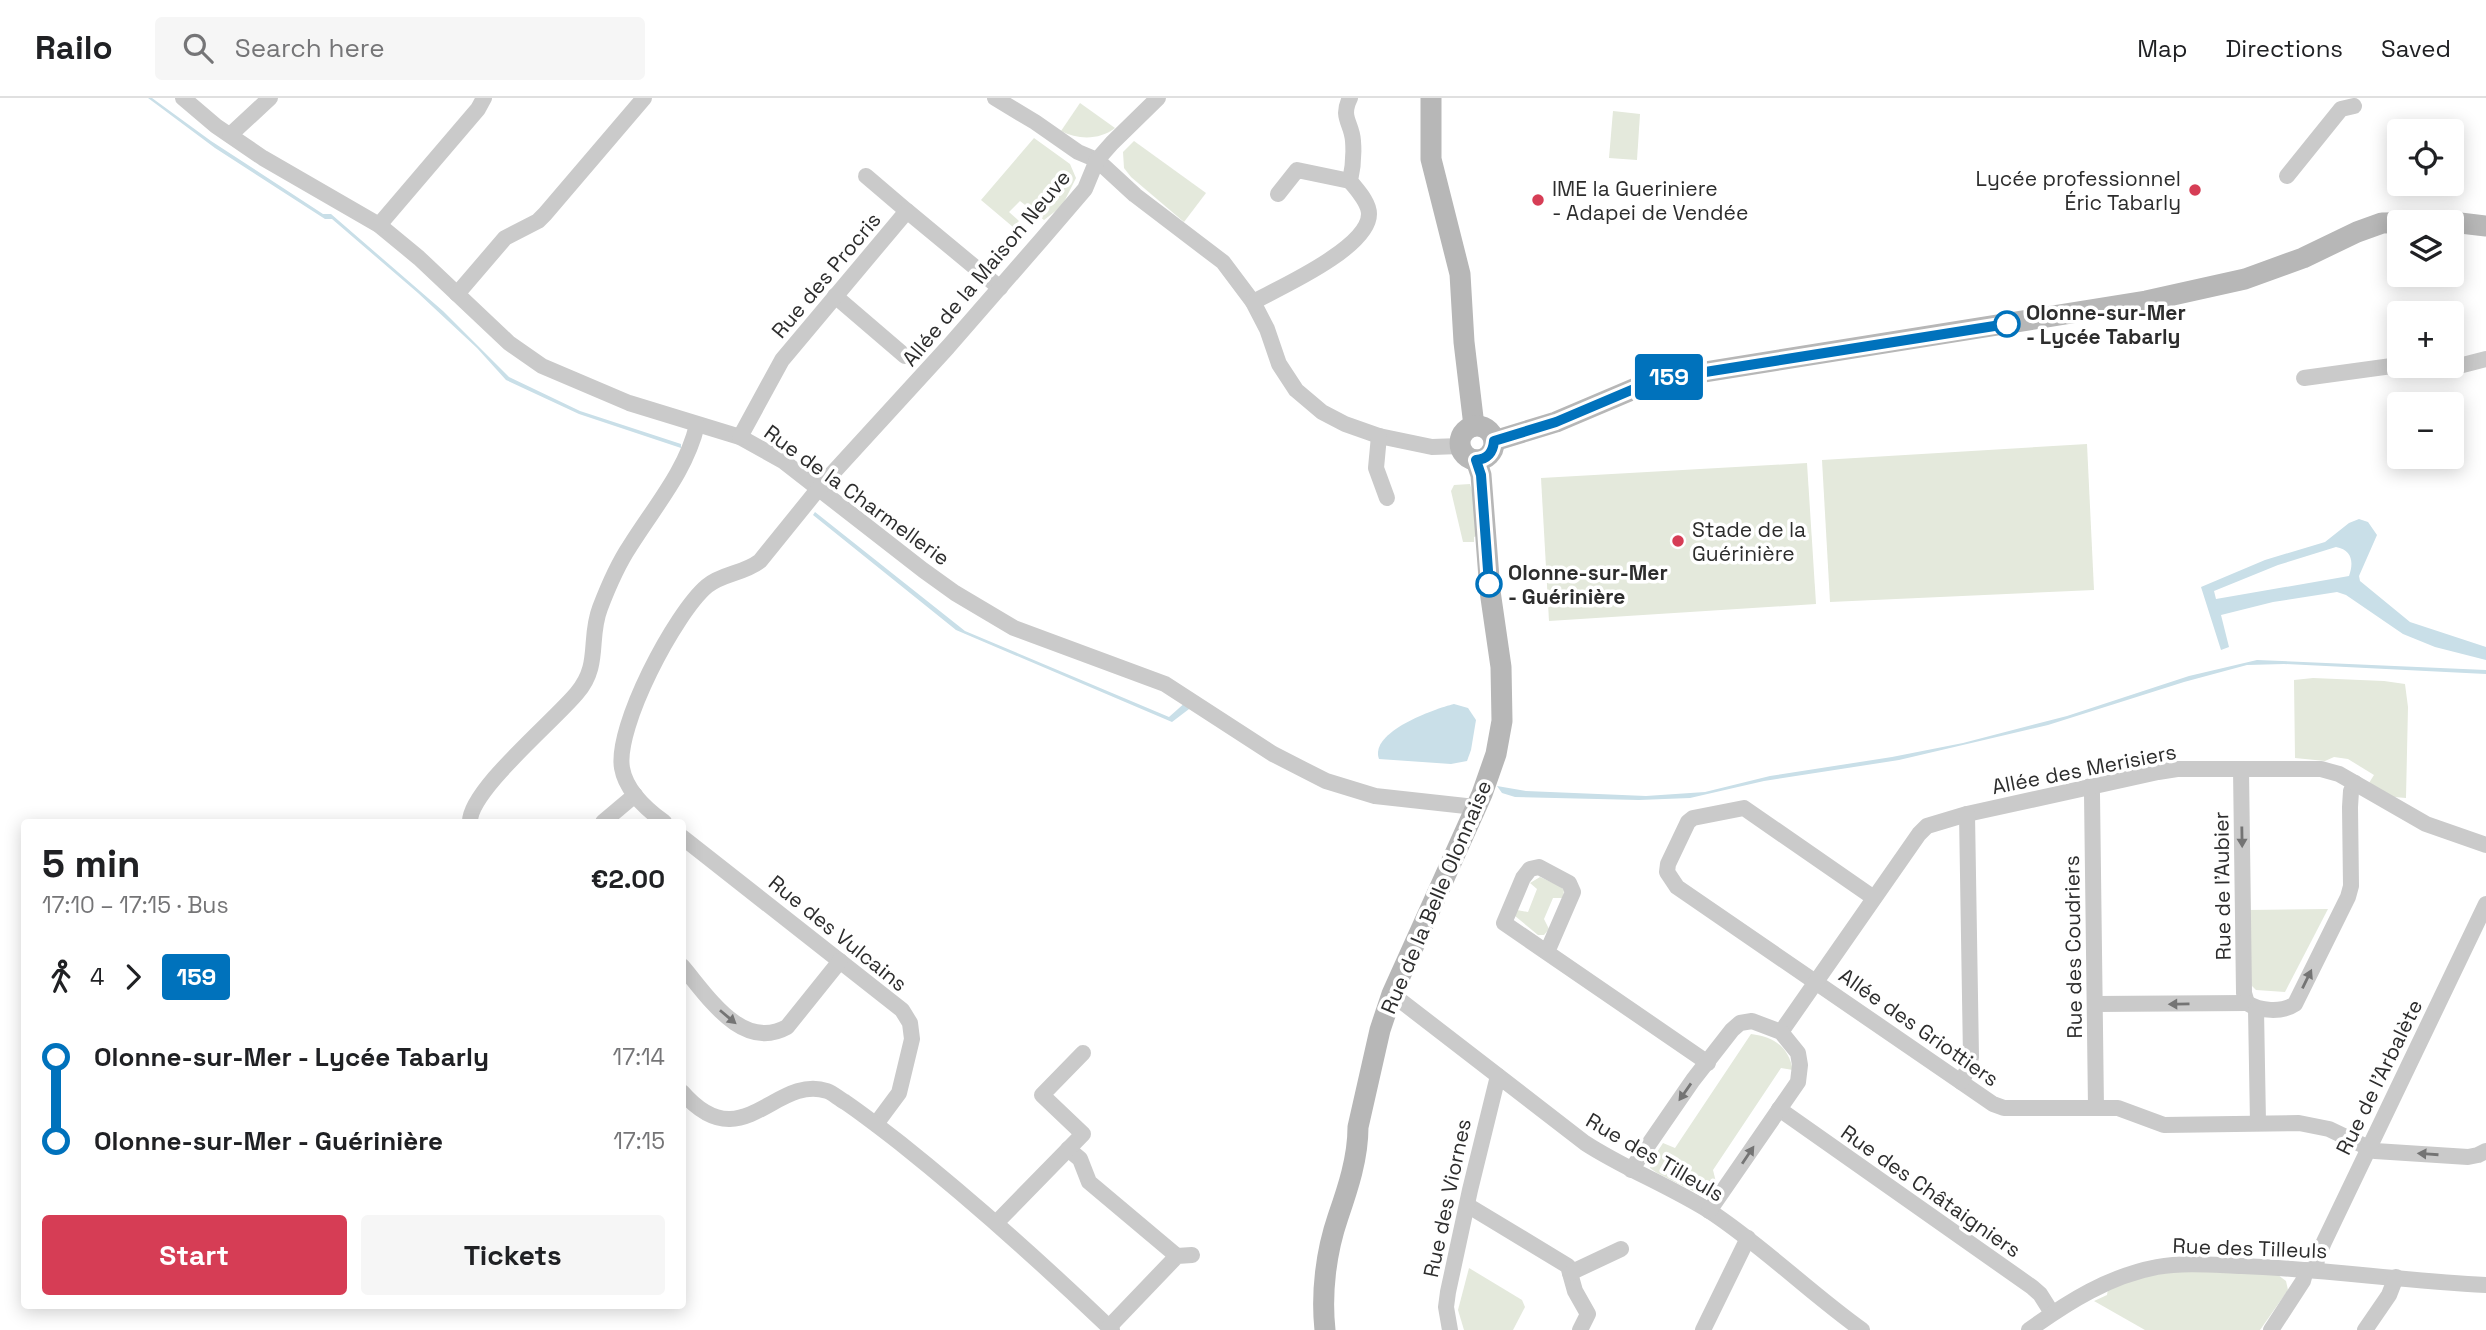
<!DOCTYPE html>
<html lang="en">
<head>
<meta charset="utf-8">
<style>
  :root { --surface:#fff; --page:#f6f6f6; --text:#202124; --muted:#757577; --line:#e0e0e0; --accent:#d63d55 }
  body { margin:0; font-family:"Space Grotesk",sans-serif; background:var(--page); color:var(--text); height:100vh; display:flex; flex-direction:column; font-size:26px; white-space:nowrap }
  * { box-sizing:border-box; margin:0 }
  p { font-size:23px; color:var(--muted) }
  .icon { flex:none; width:38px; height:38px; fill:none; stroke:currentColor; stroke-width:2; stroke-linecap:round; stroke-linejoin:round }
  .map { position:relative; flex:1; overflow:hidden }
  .details { position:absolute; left:21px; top:721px; width:665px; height:490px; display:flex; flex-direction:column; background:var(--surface); border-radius:7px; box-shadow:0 4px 18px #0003 }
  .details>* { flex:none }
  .badge { padding:0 14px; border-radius:5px; font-size:24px; line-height:46px }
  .fabs { position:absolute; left:2387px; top:21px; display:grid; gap:14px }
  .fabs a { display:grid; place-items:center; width:77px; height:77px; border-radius:7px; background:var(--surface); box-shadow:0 4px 18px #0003; font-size:35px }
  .map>.badge { position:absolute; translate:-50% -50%; box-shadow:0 0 0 4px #fff }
  .legs { display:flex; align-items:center; gap:10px; height:77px; padding:0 21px; font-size:23px }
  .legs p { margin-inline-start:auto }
  .summary { display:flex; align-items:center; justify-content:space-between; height:119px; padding:0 21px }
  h1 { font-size:38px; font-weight:800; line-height:52px }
  .cta { display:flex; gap:14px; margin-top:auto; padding:14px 21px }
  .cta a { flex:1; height:80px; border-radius:7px; background:var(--accent); color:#fff; font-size:28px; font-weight:800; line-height:80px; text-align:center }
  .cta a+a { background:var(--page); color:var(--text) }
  ul { padding:0 21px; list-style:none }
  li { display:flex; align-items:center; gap:24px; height:84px; font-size:26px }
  li i { display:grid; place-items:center; width:10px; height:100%; margin:0 9px; background:currentColor }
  li i::after { content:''; width:18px; height:18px; margin:-9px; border:5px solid; border-radius:50%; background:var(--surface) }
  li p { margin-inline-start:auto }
  li:first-child i { background:linear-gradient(#0000 50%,currentColor 0) }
  li:last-child i { background:linear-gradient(currentColor 50%,#0000 0) }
  header { display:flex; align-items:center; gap:42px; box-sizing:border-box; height:98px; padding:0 35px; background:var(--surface); border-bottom:2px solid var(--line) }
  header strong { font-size:33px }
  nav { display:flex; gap:38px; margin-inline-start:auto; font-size:24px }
  .search { width:490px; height:63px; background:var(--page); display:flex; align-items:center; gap:18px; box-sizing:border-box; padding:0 24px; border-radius:7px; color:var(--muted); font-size:26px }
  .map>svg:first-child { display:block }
</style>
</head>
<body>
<header>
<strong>Railo</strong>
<div class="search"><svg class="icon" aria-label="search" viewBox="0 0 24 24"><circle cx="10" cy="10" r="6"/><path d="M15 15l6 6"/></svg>Search here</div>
<nav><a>Map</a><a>Directions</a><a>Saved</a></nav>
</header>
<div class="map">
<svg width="2486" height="1232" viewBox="0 0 2486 1232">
  <rect width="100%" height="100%" fill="#fff"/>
  <g fill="#e4e9dc">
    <path d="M1080,5L1115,30C1100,42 1078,42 1061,33Z"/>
    <path d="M1613,13L1640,16L1637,62L1609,60Z"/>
    <path d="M1034,40L1070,66L1076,80L1062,108L1044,122L1020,103L1009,114L1019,123L1013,129L981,102Z"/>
    <path d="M1134,43L1206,95L1184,124L1131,79L1124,70L1123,54Z"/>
    <path d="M2087,346L2094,492L1830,504L1822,362Z"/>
    <path d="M1807,365L1816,506L1549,523L1541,380Z"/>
    <path d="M1470,386L1473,396L1479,437L1474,439V444H1463L1451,393L1454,387Z"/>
    <path d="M2313,580L2384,583L2405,586L2408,609L2406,700L2394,699L2369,685L2374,677L2348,661L2334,659L2325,663L2295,660L2294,582Z"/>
    <path d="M1540,779L1560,788L1564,792L1563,800H1553L1544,821L1549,831L1544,837H1538L1515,818L1517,812L1528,814L1537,791L1530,785Z"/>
    <path d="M2328,811L2285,894L2256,892L2251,887L2247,812Z"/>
    <path d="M1751,936C1774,939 1788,948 1793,972L1781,970L1713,1072L1716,1084L1708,1094L1701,1097L1657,1075L1650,1070V1065L1663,1045L1675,1050Z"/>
    <path d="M1469,1170L1522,1202L1525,1209L1513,1232H1464L1458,1212Z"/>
    <path d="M2184,1172L2278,1177L2286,1183L2288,1192L2260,1232H2145L2094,1203L2107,1197L2108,1191L2139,1179Z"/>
  </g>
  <g fill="#c9dfe8" fill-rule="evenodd">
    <path d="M148,0H152L211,43L323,116H331L443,213L509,279L580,313L681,346V350L579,316L506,282L477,250L418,195L332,121H325L215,50Z"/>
    <path d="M815,414L965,533L1169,619L1187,603L1193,608L1172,624L956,532L813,417Z"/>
    <path d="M2359,421L2368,424L2377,437L2359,478L2360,483L2410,524L2486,549V562L2435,549L2403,536L2346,497L2337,494L2273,504L2221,517L2229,549L2221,552L2201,489L2265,462L2325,444L2349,425ZM2336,449C2352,452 2354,464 2349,478L2216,501L2214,493L2278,467Z"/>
    <path d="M2257,562L2486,572V576L2284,566L2247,567L2184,584L2048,627L1899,662L1764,683L1690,700L1639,702L1515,699L1502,695L1497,688L1526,693L1646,698L1705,694L1770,678L1892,659L1963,645L2067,618L2189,578Z"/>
    <path d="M1454,606L1468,610L1476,622L1471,652L1467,663L1451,666L1379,661C1369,634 1434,611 1454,606Z"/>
  </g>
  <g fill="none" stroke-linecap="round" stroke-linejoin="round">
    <g stroke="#cacaca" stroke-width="16">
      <path d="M183,0L216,28L263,60L379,127L419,160L509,245L542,268L629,305L740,339L783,363L923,472L955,495L1014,530L1165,586L1273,656L1326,683L1375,698L1475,709"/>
      <path d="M995,0L1035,24L1078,54L1097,62L1135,97L1223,164L1253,204L1267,231L1279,266L1296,292L1322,314L1345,326L1379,338L1432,349L1460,348"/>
      <path d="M230,37L270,0"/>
      <path d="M866,78L907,113"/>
      <path d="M2287,78L2341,11L2354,8"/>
      <path d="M1278,96L1297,72L1350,83"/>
      <path d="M379,127L478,11L484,0"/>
      <path d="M457,196L505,140L538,123L545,116L644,0"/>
      <path d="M835,198L905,258"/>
      <path d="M1253,204C1279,190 1369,150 1369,116C1369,104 1357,92 1350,83C1353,70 1354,56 1353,43C1352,25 1340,20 1350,0"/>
      <path d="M2417,268L2455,269L2486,261"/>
      <path d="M2304,280L2399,267"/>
      <path d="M1379,338L1376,370L1387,400"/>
      <path d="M740,339L782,262L907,113L1000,190"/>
      <path d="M2241,671L2244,895L2247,905"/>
      <path d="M2090,688L2092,696L2096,1010"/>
      <path d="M470,724C469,693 554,623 577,595C601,567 588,541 600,510C608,489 618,466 630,448C655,408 686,373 697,327"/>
      <path d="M603,724L635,697"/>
      <path d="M664,724C646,711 626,693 622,670C615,629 675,515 707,488C723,475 743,476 760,463L819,390L948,249L1043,140L1085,91L1097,62L1112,45L1158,0"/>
      <path d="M682,739L902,912L910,925L912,941L899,995L876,1026"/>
      <path d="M1874,800L1744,710L1693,720L1688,724L1668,766L1667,774L1677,789L1961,984L1993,1006L2004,1010H2118L2164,1027L2299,1025L2329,1031L2375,1053L2468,1059L2478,1057L2486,1053"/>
      <path d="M1547,854L1573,794L1569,785L1539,769L1530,771L1523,780L1504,825L1708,965"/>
      <path d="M682,868C707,897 742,954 787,929L840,863"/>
      <path d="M1392,896L1585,1045C1625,1071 1670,1088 1711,1114C1764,1149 1810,1195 1862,1232"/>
      <path d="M2247,905C2259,913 2282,915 2295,906L2348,799L2351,788L2350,709L2351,693L2355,685"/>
      <path d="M2095,906L2247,905"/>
      <path d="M2256,911L2258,1025"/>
      <path d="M1781,934L1919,736L1927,728L1967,716L2158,674L2177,671H2321L2339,676L2426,726L2486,747"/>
      <path d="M1961,984L1969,969L1971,959L1967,716"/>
      <path d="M682,994C742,1063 775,976 827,993C833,995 839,1001 845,1004C864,1017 882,1031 900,1045C974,1104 1044,1167 1112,1232"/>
      <path d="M1779,1011L2032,1189L2040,1196L2052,1215"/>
      <path d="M1068,1051L1080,1061L1089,1084L1177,1158"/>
      <path d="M1631,1072L1693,982L1732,932L1740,925L1752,923L1781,934L1798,955L1800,967L1798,984L1709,1113"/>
      <path d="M1467,1107L1568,1168L1575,1193L1588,1216L1580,1232"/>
      <path d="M996,1125L1083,1036L1042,997L1083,955"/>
      <path d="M2316,1172L2317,1160L2324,1144L2486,806"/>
      <path d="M1570,1175L1621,1151"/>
      <path d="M1109,1229L1177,1158L1192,1157"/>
      <path d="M1450,1232L1446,1209L1448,1194L1470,1092L1498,978"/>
      <path d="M1703,1232L1748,1140"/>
      <path d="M2029,1232C2068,1204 2109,1178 2157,1169C2185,1164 2214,1167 2242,1168C2323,1171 2404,1183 2486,1187"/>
      <path d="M2271,1232L2303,1183L2306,1172"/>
      <path d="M2365,1232L2389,1197L2396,1179"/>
    </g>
    <g stroke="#b7b7b7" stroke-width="21">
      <path d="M1431,0V61L1460,176L1464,244L1474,328"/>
      <path d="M2452,124L2486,128"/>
      <circle cx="1477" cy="345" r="17"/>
      <path d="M1494,343L1556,324L1655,282L2146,203L2245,181L2303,160L2357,134L2382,125L2451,124"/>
      <path d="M1325,1232C1321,1195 1326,1154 1338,1119C1348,1090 1358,1060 1358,1029L1380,932L1392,896L1482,696L1496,656L1502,623L1501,569L1490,493L1481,377L1476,362"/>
    </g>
  </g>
  <defs><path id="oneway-solid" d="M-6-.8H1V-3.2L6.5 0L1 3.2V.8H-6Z" transform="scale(1.75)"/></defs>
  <g fill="#747474">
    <use href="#oneway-solid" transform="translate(2242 739) rotate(89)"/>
    <use href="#oneway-solid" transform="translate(2307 881) rotate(-64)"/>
    <use href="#oneway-solid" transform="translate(2179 906) rotate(179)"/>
    <use href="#oneway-solid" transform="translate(728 919) rotate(40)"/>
    <use href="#oneway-solid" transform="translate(1685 994) rotate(125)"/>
    <use href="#oneway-solid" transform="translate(2428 1056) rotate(-176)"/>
    <use href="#oneway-solid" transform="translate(1748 1057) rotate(-56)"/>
  </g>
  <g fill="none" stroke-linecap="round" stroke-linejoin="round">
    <g stroke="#fff" stroke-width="16">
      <path id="line-1" d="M1489,486L1481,377L1476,362C1488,361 1493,354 1494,343L1556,324L1655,282L2007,226"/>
    </g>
    <use href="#line-1" stroke="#0072bc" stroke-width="10"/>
  </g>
  <g fill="#d63d55" stroke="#fff" stroke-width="2.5">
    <circle cx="2195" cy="92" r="7"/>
    <circle cx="1538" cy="102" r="7"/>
    <circle cx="1678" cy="443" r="7"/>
  </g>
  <g fill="#fff" stroke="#0072bc" stroke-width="3.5">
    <circle cx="2007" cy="226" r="12"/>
    <circle cx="1489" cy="486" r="12"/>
  </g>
  <g text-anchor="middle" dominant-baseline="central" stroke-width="7" stroke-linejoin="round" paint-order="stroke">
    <g font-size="21" fill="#2d2d2d" stroke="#fff" text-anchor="start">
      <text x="2181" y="80" text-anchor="end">Lycée professionnel<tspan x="2181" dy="24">Éric Tabarly</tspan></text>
      <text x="1552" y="90">IME la Gueriniere<tspan x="1552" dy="24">- Adapei de Vendée</tspan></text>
      <text x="1692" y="431">Stade de la<tspan x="1692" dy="24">Guérinière</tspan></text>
    </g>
    <g font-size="21" fill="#2d2d2d" stroke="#fff">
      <text transform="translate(986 170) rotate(-50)">Allée de la Maison Neuve</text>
      <text transform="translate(826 177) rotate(-50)">Rue des Procris</text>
      <text transform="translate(857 397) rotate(36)">Rue de la Charmellerie</text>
      <text transform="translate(2084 671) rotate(-11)">Allée des Merisiers</text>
      <text transform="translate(2222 788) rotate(-91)">Rue de l'Aubier</text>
      <text transform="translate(1436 799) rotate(-67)">Rue de la Belle Olonnaise</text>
      <text transform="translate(838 835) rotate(39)">Rue des Vulcains</text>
      <text transform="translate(2073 849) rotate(-91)">Rue des Coudriers</text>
      <text transform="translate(1919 929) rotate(35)">Allée des Griottiers</text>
      <text transform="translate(2379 979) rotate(-64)">Rue de l’Arbalète</text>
      <text transform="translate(1655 1059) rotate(30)">Rue des Tilleuls</text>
      <text transform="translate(1931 1093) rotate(35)">Rue des Châtaigniers</text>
      <text transform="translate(1447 1100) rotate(-78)">Rue des Viornes</text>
      <text transform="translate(2250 1150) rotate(2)">Rue des Tilleuls</text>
    </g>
    <g font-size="21" font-weight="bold" fill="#2d2d2d" stroke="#fff" text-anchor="start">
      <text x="2026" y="214">Olonne-sur-Mer<tspan x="2026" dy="24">- Lycée Tabarly</tspan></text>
      <text x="1508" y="474">Olonne-sur-Mer<tspan x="1508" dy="24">- Guérinière</tspan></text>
    </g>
  </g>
</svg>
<div class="fabs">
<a><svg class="icon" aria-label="locate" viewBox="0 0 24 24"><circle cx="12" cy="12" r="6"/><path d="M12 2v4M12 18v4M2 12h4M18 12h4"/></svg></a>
<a><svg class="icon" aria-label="layers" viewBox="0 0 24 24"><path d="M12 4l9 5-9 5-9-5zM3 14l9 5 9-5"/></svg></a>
<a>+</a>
<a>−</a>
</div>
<b class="badge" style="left:1669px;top:279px;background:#0072bc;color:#fff">159</b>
<section class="details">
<div class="summary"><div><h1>5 min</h1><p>17:10 – 17:15 · Bus</p></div><b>€2.00</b></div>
<div class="legs"><svg class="icon" aria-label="walk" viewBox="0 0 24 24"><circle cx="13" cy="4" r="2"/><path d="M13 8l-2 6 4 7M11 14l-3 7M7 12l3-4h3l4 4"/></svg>4<svg class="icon" aria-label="forward" viewBox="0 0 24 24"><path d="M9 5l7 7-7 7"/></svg><b class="badge" style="background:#0072bc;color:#fff">159</b></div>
<ul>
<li><i style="color:#0072bc"></i><b>Olonne-sur-Mer - Lycée Tabarly</b><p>17:14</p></li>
<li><i style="color:#0072bc"></i><b>Olonne-sur-Mer - Guérinière</b><p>17:15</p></li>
</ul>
<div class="cta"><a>Start</a><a>Tickets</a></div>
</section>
</div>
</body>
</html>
